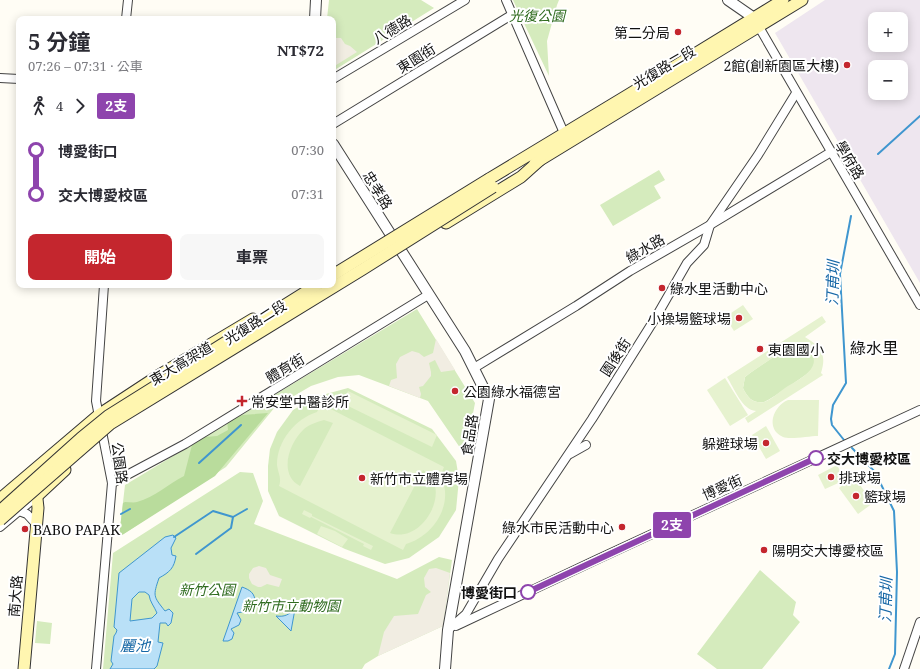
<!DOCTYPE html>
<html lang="zh-TW">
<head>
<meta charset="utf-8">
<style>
  :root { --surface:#fff; --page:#f7f7f7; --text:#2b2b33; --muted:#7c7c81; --accent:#c4262e }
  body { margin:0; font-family:"Noto Serif","Noto Sans TC",serif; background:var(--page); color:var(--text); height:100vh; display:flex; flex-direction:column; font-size:15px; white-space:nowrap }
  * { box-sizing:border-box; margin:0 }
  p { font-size:13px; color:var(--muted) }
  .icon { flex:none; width:22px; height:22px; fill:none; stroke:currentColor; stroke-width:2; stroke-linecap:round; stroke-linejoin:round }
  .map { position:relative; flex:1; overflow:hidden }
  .drawer { position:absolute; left:16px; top:16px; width:320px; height:272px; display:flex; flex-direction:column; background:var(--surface); border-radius:8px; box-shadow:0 2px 10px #0003 }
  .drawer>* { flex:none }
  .badge { padding:0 8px; border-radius:3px; font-size:14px; line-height:26px }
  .controls { position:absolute; left:868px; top:12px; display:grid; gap:8px }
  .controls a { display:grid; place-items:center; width:40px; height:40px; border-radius:8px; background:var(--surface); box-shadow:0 2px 10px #0003; font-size:20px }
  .map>.badge { position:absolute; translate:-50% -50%; box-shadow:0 0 0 2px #fff }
  .legs { display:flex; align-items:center; gap:6px; height:44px; padding:0 12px; font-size:13px }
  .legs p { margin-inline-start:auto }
  .head { display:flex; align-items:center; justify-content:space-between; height:68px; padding:0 12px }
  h1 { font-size:22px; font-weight:700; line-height:30px }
  .cta { display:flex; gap:8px; margin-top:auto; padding:8px 12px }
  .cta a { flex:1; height:46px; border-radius:8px; background:var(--accent); color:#fff; font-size:16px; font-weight:700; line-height:46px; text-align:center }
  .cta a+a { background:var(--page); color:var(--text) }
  ul { padding:0 12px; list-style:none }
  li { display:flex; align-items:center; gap:14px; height:44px; font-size:15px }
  li i { display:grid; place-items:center; width:6px; height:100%; margin:0 5px; background:currentColor }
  li i::after { content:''; width:10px; height:10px; margin:-5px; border:3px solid; border-radius:50%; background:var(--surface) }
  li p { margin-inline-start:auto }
  li:first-child i { background:linear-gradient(#0000 50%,currentColor 0) }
  li:last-child i { background:linear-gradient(currentColor 50%,#0000 0) }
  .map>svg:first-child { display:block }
</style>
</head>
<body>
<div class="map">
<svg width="920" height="669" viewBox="0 0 920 669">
  <rect width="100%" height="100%" fill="#fffdf5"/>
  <path fill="#eee6ef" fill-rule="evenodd" d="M825,0H920V283L775,33ZM875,19H901V45H875ZM875,67H901V93H875Z"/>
  <g fill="#d5ebbd">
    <path d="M329,0H421L434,8L333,71V19H327Z"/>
    <path d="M513,0H559L557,5L547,41L549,76Z"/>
    <path d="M659,170L665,180L654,186L661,198L613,226L600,205Z"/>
    <path d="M417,309L475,403L465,455L428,401L359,375L338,377L311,386L275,407L226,467L119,537L125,485Z"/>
    <path d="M792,344C805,343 819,353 813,367C812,369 810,371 809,372C805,376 768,401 764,402C753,404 747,397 743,388L745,377L750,373Z"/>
    <path d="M348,388L432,429L456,461L459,479L456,510L439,537L409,558L385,564L345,549L279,516L268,491V466L270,449L277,432L293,410L315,397Z"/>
    <path d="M240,472L253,473L263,501L254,524L397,579L439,557L452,560L443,626L378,656L365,664L362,669H103L113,553Z"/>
    <path d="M760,570L796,602L793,615L800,622L762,669H717L697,654Z"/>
    <path d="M37,621L52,623L50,644L35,643Z"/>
  </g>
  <path fill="#b9dc9c" d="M268,413L215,476L119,537L123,503L125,502C129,502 134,503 137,502C155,497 168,484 184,476L192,445L205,437L217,436L228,430L227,420L243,415Z"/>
  <g fill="#e6f2cf" fill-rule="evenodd">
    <path d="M743,305L753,319L734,331L725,317Z"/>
    <path d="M822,316L826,322L805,337C821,347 827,354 821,373L823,375L748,423L745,418L756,411C742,410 734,388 727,377ZM798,344C804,346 809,348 812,354C821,370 796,381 785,388C779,392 771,400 764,402C753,404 747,397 743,388L745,377L750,373L792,345Z"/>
    <path d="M725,378L748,415L730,426L707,390Z"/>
    <path d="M348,391L437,435L432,447L342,403Z"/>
    <path d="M788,400H819L818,436C809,436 790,440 783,437C765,429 773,406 788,400Z"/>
    <path d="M321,404L444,467C439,478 444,479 445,491C447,515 428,538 406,544L403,550L279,486C282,478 278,473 277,465C277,441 295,419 317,412ZM324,420L333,423L300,486C278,474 289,443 304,429C310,424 317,422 324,420ZM423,470C454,487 423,545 390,533Z"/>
    <path d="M766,426L780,451L766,459L752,435Z"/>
    <path d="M837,465L845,480L825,489L818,475Z"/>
    <path d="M854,477L873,503L858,514L839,488Z"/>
    <path d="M304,510L312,514V516L373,546L371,550L363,546L364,544L311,517L310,518L302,514Z"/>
    <path d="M321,526L335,531L348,539L342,547L317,534Z"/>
  </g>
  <g fill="#f1ede2">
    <path d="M333,38H341L345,44L350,46L357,52L333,67Z"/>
    <path d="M436,339L455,370L441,372L435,360L429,363L431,372V376L423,386L419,387L421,394L420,398L389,386L391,380L397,378L396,364L400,357L412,351L419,353L424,357L433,353Z"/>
    <path d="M259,566L266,568L270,575L282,579L279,587L267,584L261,587H258L252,584L249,578V574L253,568Z"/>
    <path d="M436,568L450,573L443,626L378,656L384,632L394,616L418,614L426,595L431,592L425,587L424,578L429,569Z"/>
  </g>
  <g fill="#b9e0f7" stroke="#3f96cf" fill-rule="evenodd">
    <path d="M173,535L176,538L171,548L172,555L176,556C174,568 170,572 159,578C153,596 153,596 165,611L169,609L173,613L171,623L168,626L166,623H160L158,642L163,643L157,666L154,669H110L113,664L111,661L114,636L116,633L117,630L114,627L119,573L165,537ZM139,592H145L149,595C150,602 154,606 157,613L152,618L130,621L132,599Z"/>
    <path d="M242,587C250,590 255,593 255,602L247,611L237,613L241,620L239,625L231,629L234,633L232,639L228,641H223Z"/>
    <path d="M295,609L291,631L276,616C285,617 288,615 295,609Z"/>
  </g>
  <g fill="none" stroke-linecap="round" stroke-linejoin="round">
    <g stroke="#3f96cf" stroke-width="2">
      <path d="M878,154L920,116"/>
      <path d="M844,440L832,425L831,419L833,405L846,383L840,274L851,216"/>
      <path d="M852,448L875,472L894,511L897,572L895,654L889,669"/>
      <path d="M199,463L241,425"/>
      <path d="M121,514L130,509"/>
      <path d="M174,537L213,511L233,517L247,509"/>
      <path d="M196,554L231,528L233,517"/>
    </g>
    <g stroke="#444" stroke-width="10">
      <g id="minor">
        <path d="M506,0L564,133"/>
        <path d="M126,19L128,0"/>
        <path d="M759,27L920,305"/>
        <path d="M0,78L19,79"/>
        <path d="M333,79L465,0"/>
        <path d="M333,124L513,14"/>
        <path d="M474,368L576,306L630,271L710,225L831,152"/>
        <path d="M570,454L586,445"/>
        <path d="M112,483L185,444L428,295"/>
        <path d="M15,511H19L36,497"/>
        <path d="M0,527L19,511L27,514L37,525"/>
        <path d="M456,626L598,559L920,410"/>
        <path d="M448,630L466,614L498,559L592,419L656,317L687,263L704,245L710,225L758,155L796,93"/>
        <path d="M96,669L112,483L96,401L104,285"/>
        <path d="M904,669L920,622"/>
      </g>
    </g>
    <g stroke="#444" stroke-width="12">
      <g id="tertiary">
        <path d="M728,0L754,18L757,24"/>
        <path d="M315,19L316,0"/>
        <path d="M333,144L465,351L489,399L448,630L445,669"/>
      </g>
    </g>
    <g stroke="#333" stroke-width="13">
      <g id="secondary">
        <path d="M535,163L802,0"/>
        <path d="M489,179L628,95L783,0"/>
        <path d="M446,223L521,177L540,160"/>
        <path d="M36,497L65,470"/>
        <path d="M0,499L100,414L161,374L253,319"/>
        <path d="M24,669L38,508L36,490"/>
      </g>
    </g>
    <use href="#minor" stroke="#fff" stroke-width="8"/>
    <use href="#tertiary" stroke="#fff" stroke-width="10"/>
    <use href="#secondary" stroke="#fff6b0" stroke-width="11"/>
    <g stroke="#333" stroke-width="13" stroke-linecap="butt">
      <g id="secondary-bridge">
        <path d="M333,275L489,179"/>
        <path d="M2,509L81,438L108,416L317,285"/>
        <path d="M0,520L110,424L363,269L493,187"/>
      </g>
    </g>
    <use href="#secondary-bridge" stroke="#fff6b0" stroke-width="11"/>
  </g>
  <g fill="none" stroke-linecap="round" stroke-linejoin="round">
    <g stroke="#fff" stroke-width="9">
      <path id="line-1" d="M528,592L816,458"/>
    </g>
    <use href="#line-1" stroke="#8e44ad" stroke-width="6"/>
  </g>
  <g fill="#c4262e" stroke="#fff" stroke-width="1.5">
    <circle cx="678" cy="32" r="4"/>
    <circle cx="847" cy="65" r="4"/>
    <circle cx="662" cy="288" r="4"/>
    <circle cx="739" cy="318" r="4"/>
    <circle cx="760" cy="349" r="4"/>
    <circle cx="455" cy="391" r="4"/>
    <path d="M240 395h4v4h4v4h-4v4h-4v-4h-4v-4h4z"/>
    <circle cx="766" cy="443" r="4"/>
    <circle cx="831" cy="477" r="4"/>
    <circle cx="362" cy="478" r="4"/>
    <circle cx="856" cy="496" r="4"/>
    <circle cx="622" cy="527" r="4"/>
    <circle cx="25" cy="529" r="4"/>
    <circle cx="764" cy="550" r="4"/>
  </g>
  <g fill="#fff" stroke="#8e44ad" stroke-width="2">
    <circle cx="816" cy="458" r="7"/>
    <circle cx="528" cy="592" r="7"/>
  </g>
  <g text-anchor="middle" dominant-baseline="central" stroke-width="4" stroke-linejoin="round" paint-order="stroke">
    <g font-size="14" font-style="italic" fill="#2f6b1f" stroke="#fff">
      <text x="537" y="15">光復公園</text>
      <text x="207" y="589">新竹公園</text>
      <text x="291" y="605">新竹市立動物園</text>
    </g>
    <g font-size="14" fill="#111" stroke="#fff">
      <text transform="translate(392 29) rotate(-31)">八德路</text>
      <text transform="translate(416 58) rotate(-32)">東園街</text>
      <text transform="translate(664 67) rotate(-31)">光復路二段</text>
      <text transform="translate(850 160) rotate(59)">學府路</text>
      <text transform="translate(378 190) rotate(58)">忠孝路</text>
      <text transform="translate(645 248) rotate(-30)">綠水路</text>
      <text transform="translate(255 322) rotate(-32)">光復路二段</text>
      <text transform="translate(615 357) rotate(-57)">園後街</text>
      <text transform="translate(181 363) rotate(-31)">東大高架道</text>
      <text transform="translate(285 368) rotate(-31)">體育街</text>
      <text transform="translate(469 435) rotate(-81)">食品路</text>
      <text transform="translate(120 463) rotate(82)">公園路</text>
      <text transform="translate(722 487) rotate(-24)">博愛街</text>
      <text transform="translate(15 596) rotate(-85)">南大路</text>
    </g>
    <g font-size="14" fill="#111" stroke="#fff" text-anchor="start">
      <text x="670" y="32" text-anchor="end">第二分局</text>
      <text x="839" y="65" text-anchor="end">2館(創新園區大樓)</text>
      <text x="670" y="288">綠水里活動中心</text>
      <text x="731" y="318" text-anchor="end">小操場籃球場</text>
      <text x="768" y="349">東園國小</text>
      <text x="463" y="391">公園綠水福德宮</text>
      <text x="251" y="401">常安堂中醫診所</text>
      <text x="758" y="443" text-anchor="end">躲避球場</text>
      <text x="839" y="477">排球場</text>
      <text x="370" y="478">新竹市立體育場</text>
      <text x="864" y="496">籃球場</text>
      <text x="614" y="527" text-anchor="end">綠水市民活動中心</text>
      <text x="33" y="529">BABO PAPAK</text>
      <text x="772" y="550">陽明交大博愛校區</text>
    </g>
    <g font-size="14" font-weight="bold" fill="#111" stroke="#fff" text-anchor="start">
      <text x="827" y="458">交大博愛校區</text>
      <text x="517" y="592" text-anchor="end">博愛街口</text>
    </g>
    <g font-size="15" font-style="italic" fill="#1768a6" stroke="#fff">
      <text transform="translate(832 283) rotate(-88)">汀甫圳</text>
      <text transform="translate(885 600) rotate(-88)">汀甫圳</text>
      <text x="135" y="645">麗池</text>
    </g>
    <g font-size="16" fill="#111" stroke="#fff">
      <text x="874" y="348">綠水里</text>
    </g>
  </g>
</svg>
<div class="controls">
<a>+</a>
<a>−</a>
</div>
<b class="badge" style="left:672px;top:525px;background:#8e44ad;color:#fff">2支</b>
<section class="drawer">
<div class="head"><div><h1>5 分鐘</h1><p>07:26 – 07:31 · 公車</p></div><b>NT$72</b></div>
<div class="legs"><svg class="icon" aria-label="walk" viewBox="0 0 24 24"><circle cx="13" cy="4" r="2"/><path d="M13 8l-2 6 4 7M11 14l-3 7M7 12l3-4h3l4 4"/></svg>4<svg class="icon" aria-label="forward" viewBox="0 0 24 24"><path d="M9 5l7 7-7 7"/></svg><b class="badge" style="background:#8e44ad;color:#fff">2支</b></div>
<ul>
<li><i style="color:#8e44ad"></i><b>博愛街口</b><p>07:30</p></li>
<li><i style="color:#8e44ad"></i><b>交大博愛校區</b><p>07:31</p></li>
</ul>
<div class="cta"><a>開始</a><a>車票</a></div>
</section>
</div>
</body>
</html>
